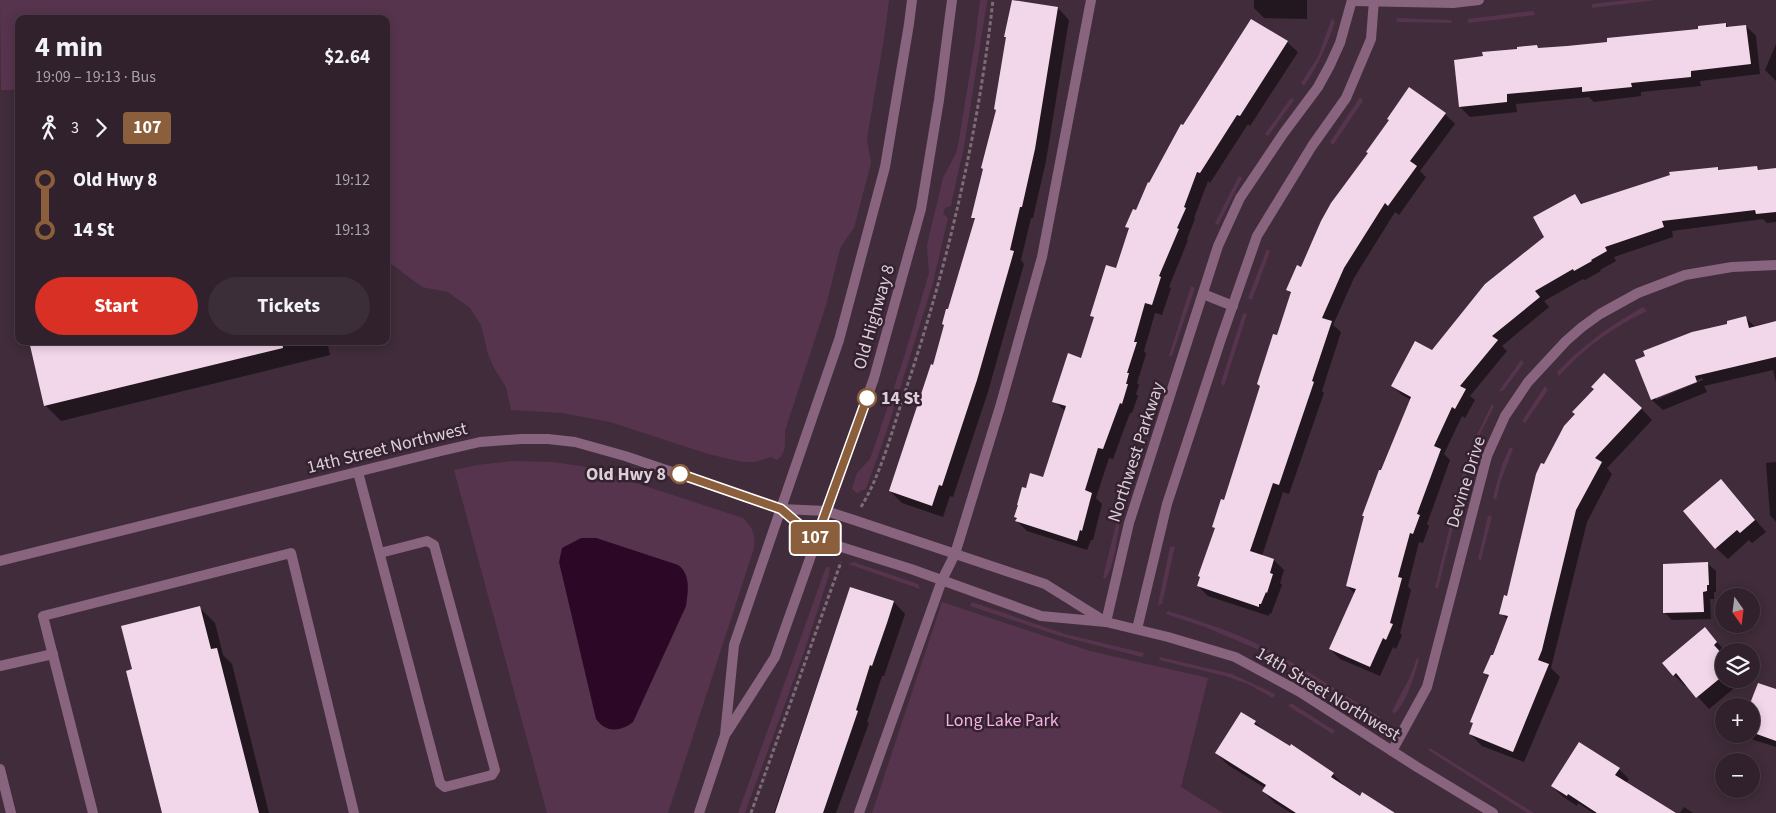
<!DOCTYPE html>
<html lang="en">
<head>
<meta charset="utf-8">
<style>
  :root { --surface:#30212c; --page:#3c2e38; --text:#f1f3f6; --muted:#a8a3a9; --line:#4b3e48; --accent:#d93025 }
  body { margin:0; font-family:"Source Sans 3",sans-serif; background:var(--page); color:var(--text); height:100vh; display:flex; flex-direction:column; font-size:19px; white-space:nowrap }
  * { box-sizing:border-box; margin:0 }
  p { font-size:16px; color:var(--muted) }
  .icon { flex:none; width:28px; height:28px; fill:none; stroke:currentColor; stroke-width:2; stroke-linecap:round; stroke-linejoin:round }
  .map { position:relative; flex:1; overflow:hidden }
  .panel { position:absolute; left:15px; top:15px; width:375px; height:330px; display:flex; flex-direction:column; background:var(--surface); border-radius:10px; box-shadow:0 2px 12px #0003,0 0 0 1px var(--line) }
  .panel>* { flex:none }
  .badge { padding:0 10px; border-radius:4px; font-size:18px; line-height:32px }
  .needle { width:32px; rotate:166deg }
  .fabs { position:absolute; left:1715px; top:588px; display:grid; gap:10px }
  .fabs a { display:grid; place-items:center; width:45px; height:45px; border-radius:50%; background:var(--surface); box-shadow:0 2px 12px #0003,0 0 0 1px var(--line); font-size:25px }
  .map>.badge { position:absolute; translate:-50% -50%; box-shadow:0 0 0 2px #fff }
  .legs { display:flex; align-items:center; gap:8px; height:55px; padding:0 20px; font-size:16px }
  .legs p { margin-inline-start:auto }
  .summary { display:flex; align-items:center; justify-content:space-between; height:85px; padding:0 20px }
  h1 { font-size:28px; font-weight:700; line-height:38px }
  .primary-button { display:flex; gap:10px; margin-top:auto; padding:10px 20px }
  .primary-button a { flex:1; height:58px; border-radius:30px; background:var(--accent); color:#fff; font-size:20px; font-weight:700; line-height:58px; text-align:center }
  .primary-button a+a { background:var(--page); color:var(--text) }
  ul { padding:0 20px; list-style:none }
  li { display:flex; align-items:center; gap:18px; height:50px; font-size:19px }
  li i { display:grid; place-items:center; width:8px; height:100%; margin:0 6px; background:currentColor }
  li i::after { content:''; width:12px; height:12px; margin:-6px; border:4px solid; border-radius:50%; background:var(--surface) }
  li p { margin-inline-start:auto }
  li:first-child i { background:linear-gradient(#0000 50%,currentColor 0) }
  li:last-child i { background:linear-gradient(currentColor 50%,#0000 0) }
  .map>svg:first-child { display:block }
</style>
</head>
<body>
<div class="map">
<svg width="1776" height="813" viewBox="0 0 1776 813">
  <rect width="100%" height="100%" fill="#402c3a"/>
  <g fill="#57344e" fill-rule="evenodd">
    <path d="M0,0H889L885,32L867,139L871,163L854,228L846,239L840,249L827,302L785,431C785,442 787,452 777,460L771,457L755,462H742L708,454L610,422L562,413L511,410L506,387L493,366L488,354L481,325L470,308L448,292L422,287L386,260V19H19V87L13,90H1Z"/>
    <path d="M980,0H987V2L964,147L952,200L951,206L945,208L943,214L948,218L933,283L886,433L866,489L860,491L858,494L852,489L857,473L870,459L878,436L905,354L929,273L927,245L943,178L957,151L975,42Z"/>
    <path d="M1627,0H1656L1592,8V4Z"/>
    <path d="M1533,11L1535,15L1468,23V19Z"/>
    <path d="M1332,18L1335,22C1327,45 1318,66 1304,86L1301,83L1318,57Z"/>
    <path d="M1396,18L1451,20L1452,23L1397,22Z"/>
    <path d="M1360,97L1363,101L1333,145L1330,142Z"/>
    <path d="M1291,98L1294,100L1268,136L1265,134Z"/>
    <path d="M1239,176L1242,178L1218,225L1215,223Z"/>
    <path d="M1267,249L1270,251L1252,300L1248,298Z"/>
    <path d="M1191,286L1195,288L1172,356H1169Z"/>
    <path d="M1643,307L1647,311C1613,327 1584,348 1559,376L1557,372C1585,344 1608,327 1643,307Z"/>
    <path d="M1243,313L1247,314L1224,386L1221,383Z"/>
    <path d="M1521,360L1524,363L1503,391H1499Z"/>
    <path d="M1545,386L1548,390L1525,423L1522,421Z"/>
    <path d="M1492,404L1494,406L1475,444L1473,443Z"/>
    <path d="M1510,447L1513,449L1501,480L1496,500L1493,497L1502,465Z"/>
    <path d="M1467,458L1470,460L1459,500L1456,499Z"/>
    <path d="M1136,460L1140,462L1125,504H1122Z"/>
    <path d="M512,461L553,462L587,467L743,518C752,527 756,534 754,548L668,813H547L454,470L477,465ZM581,538H596L678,565C691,574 688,592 686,606L633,722C625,729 618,730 608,729Z"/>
    <path d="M1488,516H1492L1481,560L1478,559Z"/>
    <path d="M1117,520L1120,522C1117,536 1114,570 1105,579L1103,577Z"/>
    <path d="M1450,526L1453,528L1438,588H1435Z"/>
    <path d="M1175,546L1162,604L1158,605L1170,547Z"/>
    <path d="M854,562L918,584L920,589L848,564Z"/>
    <path d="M826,567H830L829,575L804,652L745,813H738Z"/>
    <path d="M942,602L1090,651L1208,678L1181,787L1223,813H872Z"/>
    <path d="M972,602L1065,634L1144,653L1142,657L1060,636L970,606Z"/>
    <path d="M1168,611C1199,621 1232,631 1261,646C1302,666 1341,693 1380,717V719L1365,712L1271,655L1205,627L1166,614Z"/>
    <path d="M1160,657L1232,674L1275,694L1273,698L1248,684L1225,676L1159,660Z"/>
    <path d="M1417,658L1419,659C1415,674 1406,705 1394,714L1392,711L1410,677Z"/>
    <path d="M1291,703L1335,731L1333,734L1288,706Z"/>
    <path d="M1430,748L1534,813H1527L1428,750Z"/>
  </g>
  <path fill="#2d0726" d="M581,538H596L678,565C691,574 688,592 686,606L633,722C620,732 606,733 596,719L559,562L562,548Z"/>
  <g fill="#0007" fill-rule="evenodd">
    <path d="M1254,0H1307V19L1264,18L1254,8Z"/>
    <path d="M1058,8L1069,20L1046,161L1033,218H1031L1021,260L1024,264L988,392L953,497L950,496L943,517L902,503L890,491L933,367L975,220L973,217L997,111L1007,38L1005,36Z"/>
    <path d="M1251,21L1287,42L1298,52L1250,126L1248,124L1210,183L1208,181L1194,218L1195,219L1187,239L1188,240L1169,287L1171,288L1162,315L1155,313L1144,351L1146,354L1137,383L1139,385L1136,394L1138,396L1132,413H1130L1113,459L1109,458L1096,498L1102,504L1093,540H1091L1087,550L1027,531L1017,521L1015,517L1026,489L1044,479L1066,412L1054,401L1082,359L1095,318L1092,316L1117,270L1130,230L1126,226L1137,212L1150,184L1184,127Z"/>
    <path d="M1726,24L1729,28L1746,26L1756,36L1760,74L1700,81L1701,86L1641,92V96L1594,102L1589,97L1516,104L1517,112L1470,117L1460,107L1484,58L1537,47L1539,49L1567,47L1700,30Z"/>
    <path d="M1776,44V81L1765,70Z"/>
    <path d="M1445,114L1455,124L1420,171L1426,177L1399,215L1395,212L1354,278L1333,325L1341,332L1322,391L1324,393L1289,494L1283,492L1262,556L1274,560L1284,570L1280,583L1282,585L1271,614L1269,613V616L1208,596L1198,586L1216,529L1213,526L1225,502L1261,387L1258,384L1278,336L1291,294L1288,290L1302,268Z"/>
    <path d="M1757,167L1760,171L1776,169V222L1767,223L1763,219L1672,231L1673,237L1614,257L1616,261L1600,270L1601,271L1585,280L1583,279L1544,301L1549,307L1502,346L1507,351L1470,396L1475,400L1465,418L1462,416L1444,454L1450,460L1427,524L1429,526L1423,543L1419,542L1408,586L1411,590L1400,633L1402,635L1396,649L1393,647L1380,676L1340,659L1330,649L1355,594L1347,586L1382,472L1411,400L1402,395L1392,385L1432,352L1545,237L1575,195L1583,204L1717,168L1720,171Z"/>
    <path d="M19,274V296L14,275Z"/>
    <path d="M1746,318L1754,326L1776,321V382L1773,370L1704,386L1707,392L1663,410L1652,400L1729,325ZM1702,378L1703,380L1656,400V397Z"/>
    <path d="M30,341H327L330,355L61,421L46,406Z"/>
    <path d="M1641,408L1652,420L1607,468L1612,474L1587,522L1551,668L1560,677L1524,762L1482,746L1470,734L1474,724L1472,722L1489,678L1485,673L1493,657L1508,620L1501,613L1507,597L1544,466Z"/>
    <path d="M1776,462V522L1770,515L1766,463Z"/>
    <path d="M1721,480L1766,532L1752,543L1749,540L1728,559L1716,548Z"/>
    <path d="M1708,564L1716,571V592H1714V599H1710L1711,619L1672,620L1665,613Z"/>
    <path d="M850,588L894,602L905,614L884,676H882L867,722L869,723L836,813H774Z"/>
    <path d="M200,608L215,623L223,655L232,664L269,813H164L133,670Z"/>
    <path d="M1705,629L1725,651H1724V679L1744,680L1709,709L1687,685L1685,686L1674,675Z"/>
    <path d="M1758,684L1776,690V747L1754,740L1748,734H1751V706Z"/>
    <path d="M1255,722L1263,730L1333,774L1344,785L1343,787L1360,798L1392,813H1291L1275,803L1263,791L1265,788L1228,765L1216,753Z"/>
    <path d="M1619,769L1629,779L1626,783L1674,813H1593L1578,803L1577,806L1562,796L1552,786Z"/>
    <path d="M1684,807L1693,813H1680Z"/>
  </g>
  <g fill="#f2d7ea">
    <path d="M1012,0L1058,7L1035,149L1022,207H1020L1010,250L1014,251L977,380L942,486L939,485L932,506L889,491L931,364L933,365L944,325L942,324L946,309H948L975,218H971L983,169L981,168L996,110L994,109L1006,37H1004Z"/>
    <path d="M1251,19L1288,41L1240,116L1237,115L1200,173L1197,172L1184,207L1186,208L1177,228L1179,229L1159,276L1161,277L1152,305L1145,303L1134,342H1137L1127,373H1129L1126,384H1128L1122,404L1120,403L1103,449L1098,448L1085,490L1092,493L1082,531L1080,530L1077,541L1015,521L1017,518L1014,517L1018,505H1017L1022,487L1026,488L1030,473L1043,477L1066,406L1052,402L1068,353L1081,358L1094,317L1090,316L1106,265L1116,268L1129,228L1125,227L1133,209L1136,210L1148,182L1149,183L1181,124L1183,125Z"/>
    <path d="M1726,23V27L1746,25L1751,64L1691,71V77L1631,83L1632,87L1582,92V87L1507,94V102L1459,107L1454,60L1483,56L1482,52L1517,49V47L1537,45L1538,48L1567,46L1607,42V38L1698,29V26Z"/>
    <path d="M1409,87L1446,113L1410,161L1417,166L1388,206L1385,203L1344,268L1322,318L1332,321L1312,381L1314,382L1279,485L1273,483L1250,551L1274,559L1270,573L1273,574L1267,593L1266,592L1261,604H1259V607L1197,586L1200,577L1198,576L1215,528L1212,527L1221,499L1224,500L1260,386L1257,384L1273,334L1277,335L1291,292L1286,290L1297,265L1301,267L1321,221L1331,203L1368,153L1366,152L1389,120L1387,119Z"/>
    <path d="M1757,166L1758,170L1776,168V212L1756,214L1755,210L1662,221L1664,227L1605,247L1607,251L1591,260L1592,261L1574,271L1573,269L1535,291L1540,297L1492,336L1498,340L1460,386L1466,389L1455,409L1452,407L1434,446L1441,449L1417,514L1420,515L1413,534L1410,533L1398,577L1402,578L1390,623L1393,624L1386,640L1383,638L1370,667L1329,649L1356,589L1346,586L1364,516H1362L1379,470H1381L1411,397L1391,386L1415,341L1432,350L1485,284L1544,237L1533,217L1575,194L1581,204L1670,175L1669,172L1718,167V170Z"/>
    <path d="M1746,316L1749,328L1776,321V357L1695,376L1697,382L1651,400L1635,360L1645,356L1643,351L1692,332L1727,324V321Z"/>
    <path d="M29,341H282L283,348L44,406Z"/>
    <path d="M1604,373L1642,408L1595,458L1602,462L1576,510L1542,650L1538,660L1549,664L1513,752L1469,734L1473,723L1470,722L1489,675L1483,673L1491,655H1493L1508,616L1499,614L1504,595L1507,596L1536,474L1541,463L1544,464L1564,426L1575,414L1572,412L1594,389L1591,387Z"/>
    <path d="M1721,479L1755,520L1740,533L1737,530L1715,549L1683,511Z"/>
    <path d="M1708,562L1709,585H1707V591L1703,592L1704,612L1663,613V564Z"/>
    <path d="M850,587L894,601L887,623L872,666L870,665L856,710L858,711L823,813H775Z"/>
    <path d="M200,606L211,649L217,648L259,813H162L126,671L132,669L121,626Z"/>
    <path d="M1705,627L1717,642L1714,645L1724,656V675L1696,698L1676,673L1673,676L1662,663Z"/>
    <path d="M1758,683L1776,689V741L1751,732V701Z"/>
    <path d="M1241,712L1256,721L1254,724L1290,746L1291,744L1334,773L1331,777L1360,796L1362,792L1395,813H1296L1262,791L1266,785L1215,753Z"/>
    <path d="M1579,742L1620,768L1615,775L1676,813H1597L1568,794L1567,796L1551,786Z"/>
  </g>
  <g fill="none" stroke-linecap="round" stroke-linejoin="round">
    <g stroke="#7d6b77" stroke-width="3" stroke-dasharray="4 2.5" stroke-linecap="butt">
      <path d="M861,507C881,474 891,434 903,398C947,269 978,135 993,0"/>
      <path d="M751,813L841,562"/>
    </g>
    <g stroke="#88647e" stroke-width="10">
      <path d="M358,472L440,783L445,787L492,775L495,770L434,545L427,541L380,553"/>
      <path d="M955,554L1000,407L1042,257L1091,0"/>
      <path d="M0,666L53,654"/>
      <path d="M93,813L43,616L291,553L354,813"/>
      <path d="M859,813L942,580"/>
    </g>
    <g stroke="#88647e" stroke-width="10">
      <path d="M1352,1L1453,3L1479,0"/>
      <path d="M1203,294L1233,306"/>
      <path d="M781,509L816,539L911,569L1041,616L1106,622L1168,637L1235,657L1300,692L1417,767L1493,813"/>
      <path d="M0,561L441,451L480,442L521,439H548L575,442L625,456L781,509L826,511L854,520L1045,584L1106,622"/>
      <path d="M942,580L955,554"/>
      <path d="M1106,622L1129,523L1218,246L1240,198L1283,134L1318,87L1330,65L1340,43L1352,0"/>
      <path d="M1137,629L1167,504L1221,339L1257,236L1312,146L1346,98L1371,39L1374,0"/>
      <path d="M1392,751L1427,687L1487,456L1505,416L1528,382L1566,341L1582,327L1600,314L1638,293L1685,275L1732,267L1776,265"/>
      <path d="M0,769L11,813"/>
    </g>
    <g stroke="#88647e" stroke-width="10">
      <path d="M727,732L775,657L874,378L921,209L939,100L952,0"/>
      <path d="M699,813L725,735L734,645L839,340L885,167L909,24L912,0"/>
    </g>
  </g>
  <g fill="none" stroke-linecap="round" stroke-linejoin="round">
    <g stroke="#fff" stroke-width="11">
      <path id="line-1" d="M680,474L781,509L816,539L867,398"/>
    </g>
    <use href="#line-1" stroke="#8b5e3c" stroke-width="8"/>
  </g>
  <g fill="#fff" stroke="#8b5e3c" stroke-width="2.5">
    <circle cx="867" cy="398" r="9"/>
    <circle cx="680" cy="474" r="9"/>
  </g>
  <g text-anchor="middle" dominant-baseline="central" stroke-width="5" stroke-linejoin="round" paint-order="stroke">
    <g font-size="18" fill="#dccfd8" stroke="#352230">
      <text transform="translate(874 317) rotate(-74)">Old Highway 8</text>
      <text transform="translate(387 448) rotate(-14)">14th Street Northwest</text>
      <text transform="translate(1136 452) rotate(-72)">Northwest Parkway</text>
      <text transform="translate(1466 482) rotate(-73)">Devine Drive</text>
      <text transform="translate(1328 694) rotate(31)">14th Street Northwest</text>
    </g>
    <g font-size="18" font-weight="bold" fill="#dccfd8" stroke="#352230" text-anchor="start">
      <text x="881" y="398">14 St</text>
      <text x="666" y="474" text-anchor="end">Old Hwy 8</text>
    </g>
    <g font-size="18" fill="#f7b0e4" stroke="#352230">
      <text x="1002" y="720">Long Lake Park</text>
    </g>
  </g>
</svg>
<div class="fabs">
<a><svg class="needle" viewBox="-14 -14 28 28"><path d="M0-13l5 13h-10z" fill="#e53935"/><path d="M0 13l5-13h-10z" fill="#a8a3a9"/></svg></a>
<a><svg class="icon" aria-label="layers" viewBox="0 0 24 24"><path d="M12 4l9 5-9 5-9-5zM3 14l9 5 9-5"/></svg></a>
<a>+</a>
<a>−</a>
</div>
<b class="badge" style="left:815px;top:538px;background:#8b5e3c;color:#fff">107</b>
<section class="panel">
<div class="summary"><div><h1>4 min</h1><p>19:09 – 19:13 · Bus</p></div><b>$2.64</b></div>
<div class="legs"><svg class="icon" aria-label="walk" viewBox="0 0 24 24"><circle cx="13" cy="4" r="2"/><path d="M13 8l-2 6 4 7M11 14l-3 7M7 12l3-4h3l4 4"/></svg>3<svg class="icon" aria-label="forward" viewBox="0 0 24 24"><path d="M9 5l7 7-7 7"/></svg><b class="badge" style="background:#8b5e3c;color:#fff">107</b></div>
<ul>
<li><i style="color:#8b5e3c"></i><b>Old Hwy 8</b><p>19:12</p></li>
<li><i style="color:#8b5e3c"></i><b>14 St</b><p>19:13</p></li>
</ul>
<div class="primary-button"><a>Start</a><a>Tickets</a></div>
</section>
</div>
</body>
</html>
